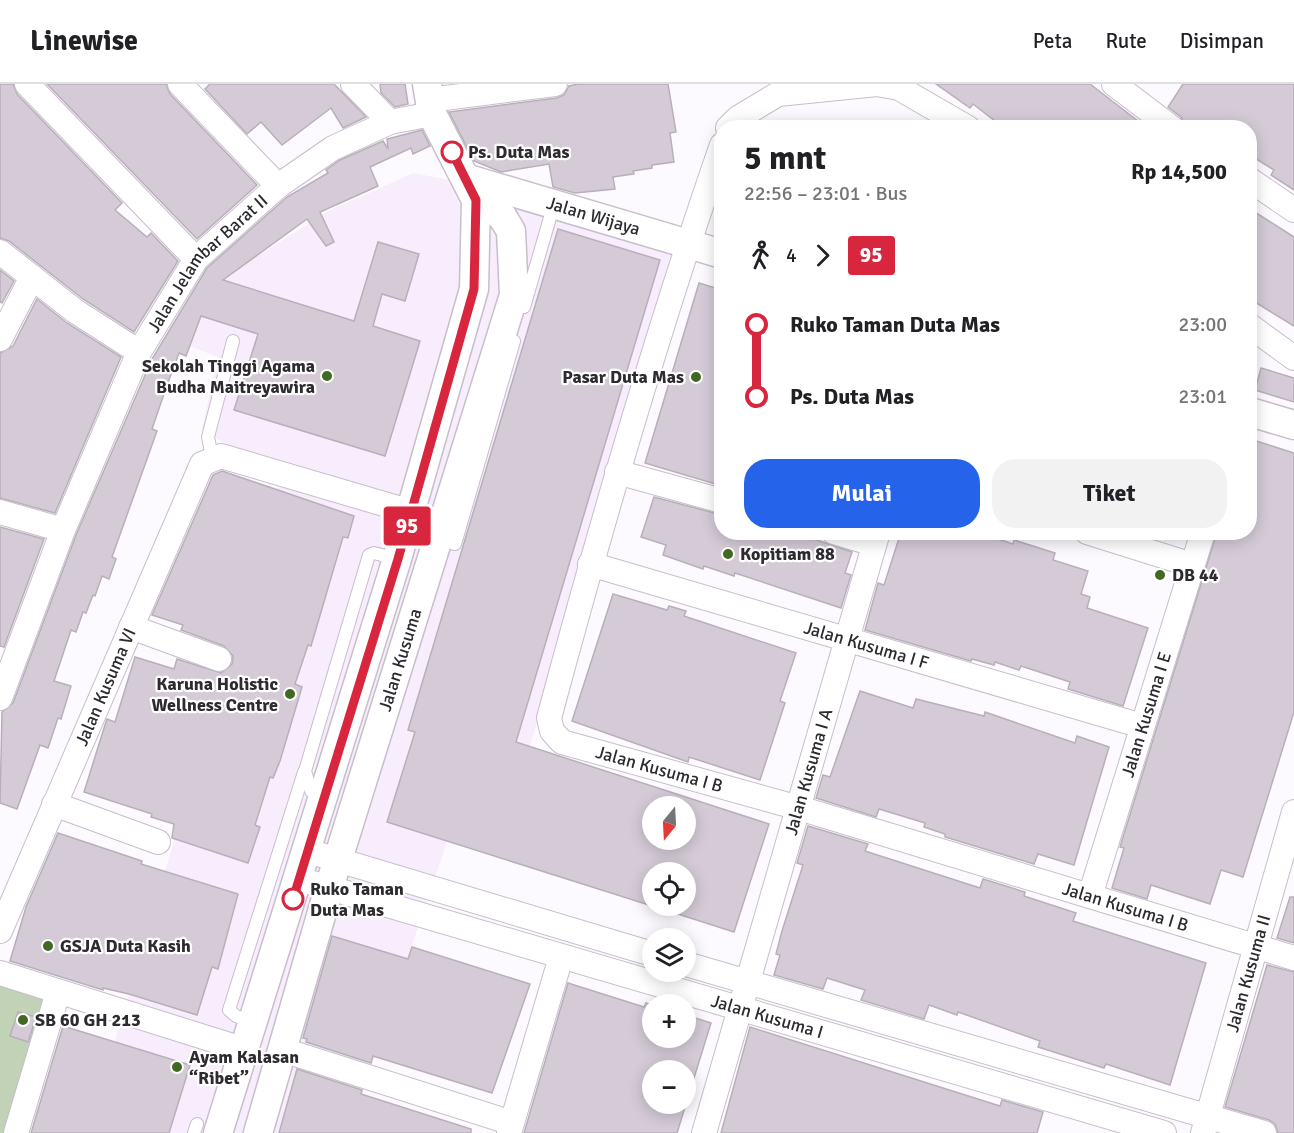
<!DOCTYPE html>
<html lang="id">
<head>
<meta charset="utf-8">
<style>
  :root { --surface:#fff; --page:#f2f2f2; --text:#202124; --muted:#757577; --line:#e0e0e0; --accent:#2563eb }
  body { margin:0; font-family:Signika,sans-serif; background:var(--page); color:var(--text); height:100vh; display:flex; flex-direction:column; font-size:22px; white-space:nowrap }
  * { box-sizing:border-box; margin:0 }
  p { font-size:20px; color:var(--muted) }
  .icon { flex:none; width:33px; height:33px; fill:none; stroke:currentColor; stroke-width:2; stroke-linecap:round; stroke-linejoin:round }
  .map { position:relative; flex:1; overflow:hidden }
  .side { position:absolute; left:714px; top:36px; width:543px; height:420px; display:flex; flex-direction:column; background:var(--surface); border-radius:24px; box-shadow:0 3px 15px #0003 }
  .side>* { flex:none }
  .badge { padding:0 12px; border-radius:4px; font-size:21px; line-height:39px }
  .needle { width:39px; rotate:198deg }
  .fabs { position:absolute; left:642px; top:712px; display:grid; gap:12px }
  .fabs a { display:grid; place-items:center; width:54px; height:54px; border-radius:50%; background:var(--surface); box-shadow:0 3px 15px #0003; font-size:30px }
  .map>.badge { position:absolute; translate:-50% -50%; box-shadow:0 0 0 3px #fff }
  .legs { display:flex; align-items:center; gap:9px; height:66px; padding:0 30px; font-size:20px }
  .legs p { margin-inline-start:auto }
  .head { display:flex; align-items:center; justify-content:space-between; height:102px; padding:0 30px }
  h1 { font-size:33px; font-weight:700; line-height:45px }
  .action { display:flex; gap:12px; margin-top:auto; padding:12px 30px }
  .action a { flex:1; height:69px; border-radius:24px; background:var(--accent); color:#fff; font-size:24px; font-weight:700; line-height:69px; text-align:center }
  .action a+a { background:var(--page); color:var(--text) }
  ul { padding:0 30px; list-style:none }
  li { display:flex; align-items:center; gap:21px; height:72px; font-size:22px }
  li i { display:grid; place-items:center; width:9px; height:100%; margin:0 8px; background:currentColor }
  li i::after { content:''; width:15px; height:15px; margin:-8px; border:4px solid; border-radius:50%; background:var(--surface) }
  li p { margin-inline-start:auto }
  li:first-child i { background:linear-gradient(#0000 50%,currentColor 0) }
  li:last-child i { background:linear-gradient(currentColor 50%,#0000 0) }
  header { display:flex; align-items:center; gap:36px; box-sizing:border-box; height:84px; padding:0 30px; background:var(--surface); border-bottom:2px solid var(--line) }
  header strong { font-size:28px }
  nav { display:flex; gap:33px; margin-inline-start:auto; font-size:21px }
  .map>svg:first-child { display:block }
</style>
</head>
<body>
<header>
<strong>Linewise</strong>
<nav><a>Peta</a><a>Rute</a><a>Disimpan</a></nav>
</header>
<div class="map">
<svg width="1294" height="1049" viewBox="0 0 1294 1049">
  <rect width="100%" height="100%" fill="#fdfaff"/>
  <path fill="#f8edfc" d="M413,89L498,105L687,154L526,674L469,692L349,1049H88L280,396L202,345L218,273L182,259L227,191L329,127Z"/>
  <path fill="#c1d2b7" d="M0,896L46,909L5,1049H0Z"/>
  <g fill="#d4cbd7" stroke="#b8afbb" stroke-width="1.5" fill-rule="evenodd">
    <path d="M0,0H13L17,10L122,119L115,126L147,153L151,149L178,177L134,248L83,215L9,157L0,154Z"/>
    <path d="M47,0H166L170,10L257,101L197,155Z"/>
    <path d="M210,0H334L366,33L343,44L331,24L282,61L261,38L247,50L205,5Z"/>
    <path d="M380,0H405L408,20L395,23L381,9Z"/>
    <path d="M578,0H668L676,48L670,49L674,78L652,81V84L633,87L634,90L613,93L615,105L575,109L553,103L549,80L501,88L474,77L449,28L557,14L564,11L569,2Z"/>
    <path d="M936,0H1090L1147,44H1004L973,20L970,24Z"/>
    <path d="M1183,0H1294V106L1271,91L1274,86L1250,71V44H1186L1181,33L1168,23Z"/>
    <path d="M422,46L430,62L413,70L411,64L370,83L378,102L320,128L334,158L326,162L307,135L223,196L354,237L378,158L419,170L405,217L382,210L373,242L420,257L385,372L234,326L258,250L201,232L186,272L179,269L166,304L152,345L157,347L112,473L116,475L109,495L102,492L95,512L93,511L86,529L83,528L76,548L71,546L54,597L71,602L61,635L58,634L48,664L40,661L17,725L0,719L2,628L13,619L76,451L152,275L207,184L287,113L328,89L326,86L340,76L383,57L388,65L387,55Z"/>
    <path d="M1250,125L1294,153V242L1250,215Z"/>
    <path d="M558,145L660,176L516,658L769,740L734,848L653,822H686V789H652V822L387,738L415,648L408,646ZM652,723H686V756H652Z"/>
    <path d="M0,186L14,197L2,219L0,218Z"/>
    <path d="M699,199L722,206V402L645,379Z"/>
    <path d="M37,215L67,239L121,273L55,429L0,414V269L13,262Z"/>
    <path d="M1261,284L1294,294V318L1255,306Z"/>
    <path d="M1250,355L1294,369V628L1243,793L1221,786L1210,820L1151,801L1147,815L1112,804L1124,764L1120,763L1217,448H1250Z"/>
    <path d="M222,387L354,432L348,454L343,453L311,562L308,561L295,600L302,603L280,677L273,694L270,693L255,741L260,743L248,779L172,754L174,740L151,733L152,730L84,708L105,641L107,635L115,638L135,573L174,585L177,575L221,589L232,580L233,572L224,562L181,546L183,541L152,531L213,391Z"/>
    <path d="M654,413L722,431V448H793L852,468L845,489L851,491L841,524L735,489L734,492L704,482L703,485L663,471L666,461L641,453Z"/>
    <path d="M0,443L44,455L4,563L0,562Z"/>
    <path d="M901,448H978L1013,460L1014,456L1055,469L1053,476L1088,487L1081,510L1090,513L1087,524L1148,544L1123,622L1068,605L1070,598L1021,582L1019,586L995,578L994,581L972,575L971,577L865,546L878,499L884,501Z"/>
    <path d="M613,510L667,526L669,522L686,527L684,532L796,569L780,617L785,619L760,696L689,673L688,678L572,637Z"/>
    <path d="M860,607L913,624L916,615L984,632L985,628L1075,659L1077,652L1109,663L1074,781L1038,770L1034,780L945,753V750L924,743L925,739L879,725L876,733L816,714L823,691L830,693Z"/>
    <path d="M808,742L868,760L865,767L980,804L983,795L1025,808L1024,812L1076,829L1073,837L1206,879L1170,1001L1106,980L1104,984L1038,963L1040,957L958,928L957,931L929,921L924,935L861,916L865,906L827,894L823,905L774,891L780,871L776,870L782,847L803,781L797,779Z"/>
    <path d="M58,749L142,777L141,780L238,810L218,885L212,883L197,931L129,910L103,904V906L10,877L26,823Z"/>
    <path d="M1290,813H1294V859L1277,854Z"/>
    <path d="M332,852L408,875L412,863L530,900L492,1009L373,972L371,979L306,958L307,955L303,954Z"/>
    <path d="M1267,881L1294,888V1049H1278L1275,1040L1269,1036L1225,1023Z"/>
    <path d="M568,899L644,923L646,919L652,921V954H686V931L711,939L677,1049H524ZM652,987H686V1020H652Z"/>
    <path d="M18,928L36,933L28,958L10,952Z"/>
    <path d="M63,942L190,981L169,1049H31Z"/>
    <path d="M750,943L1000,1022L1002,1016L1043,1028L1037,1049H721Z"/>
    <path d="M297,985L362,1006L361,1010L471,1045V1049H279Z"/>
  </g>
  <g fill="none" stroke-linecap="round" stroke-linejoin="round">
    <g stroke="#c7beca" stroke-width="14">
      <g id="service">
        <path d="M524,223L554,120"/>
        <path d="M212,373L208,353L233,257"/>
        <path d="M439,455L455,460L514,257"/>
        <path d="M323,715L311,707L305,687L369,471L374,469L397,475"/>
        <path d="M251,938L236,932L229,926L304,688"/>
        <path d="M194,1049L197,1040"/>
      </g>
    </g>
    <g stroke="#c7beca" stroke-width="26">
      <g id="minor">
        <path d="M27,0L196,175"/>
        <path d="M180,0L278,102"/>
        <path d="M353,0L390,38L432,30"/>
        <path d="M1114,0L1172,44"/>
        <path d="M429,16L555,0"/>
        <path d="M728,44L738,34L778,10L877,0L899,4L968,44"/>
        <path id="s1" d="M722,61C656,250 601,441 549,634L552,647L562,658L799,724L1294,874"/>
        <path d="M1250,96L1294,126"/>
        <path d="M0,168L75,227L139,268"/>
        <path d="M1250,242L1294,274"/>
        <path d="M0,255L32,193"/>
        <path d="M617,388L722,417"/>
        <path d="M0,428L63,446"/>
        <path d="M834,448L874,460"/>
        <path d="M1087,448L1192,481"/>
        <path id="s2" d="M590,480L1142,642"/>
        <path d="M131,543L219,575"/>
        <path id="s3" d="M0,614L63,446L139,268L196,175L278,102L333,64L390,38"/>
        <path d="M54,720L158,758"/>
        <path d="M308,767L652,870"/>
        <path id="s4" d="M299,795L1164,1049"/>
        <path id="s5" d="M1090,812L1203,448"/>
        <path id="s6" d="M0,847L202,380L221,372L411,428"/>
        <path d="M686,880L1264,1049"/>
        <path d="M0,889L242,965"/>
        <path d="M283,966L512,1039"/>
        <path d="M16,1049L58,908"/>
        <path d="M509,1049L561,873"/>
        <path id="s7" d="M704,1049L878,448"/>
        <path id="s8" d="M1203,1049L1294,728"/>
      </g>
    </g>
    <g stroke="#c7beca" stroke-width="31">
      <g id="tertiary">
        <path id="s9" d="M465,94L722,170"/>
        <path d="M1250,328L1294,341"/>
        <path d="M218,1049L397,475L474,205L476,116L432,30L427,0"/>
        <path id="s10" d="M258,1049L329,804L514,211L511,147L502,132L476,116"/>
      </g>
    </g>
    <use href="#service" stroke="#fff" stroke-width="12"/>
    <use href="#minor" stroke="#fff" stroke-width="24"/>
    <use href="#tertiary" stroke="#fff" stroke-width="28"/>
  </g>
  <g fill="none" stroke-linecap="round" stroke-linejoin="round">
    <g stroke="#fff" stroke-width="14">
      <path id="line-1" d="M293,815L398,475L474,205L476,116L452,68"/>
    </g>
    <use href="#line-1" stroke="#d7263d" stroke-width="9"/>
  </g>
  <g fill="#fff" stroke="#d7263d" stroke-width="3">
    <circle cx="452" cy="68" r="10"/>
    <circle cx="293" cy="815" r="10"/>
  </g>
  <g fill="#426923" stroke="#fff" stroke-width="2">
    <circle cx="327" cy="292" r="6"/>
    <circle cx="696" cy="293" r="6"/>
    <circle cx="728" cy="470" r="6"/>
    <circle cx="1160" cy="491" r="6"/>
    <circle cx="290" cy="610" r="6"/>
    <circle cx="48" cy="862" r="6"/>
    <circle cx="23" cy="936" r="6"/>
    <circle cx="177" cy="983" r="6"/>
  </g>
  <g text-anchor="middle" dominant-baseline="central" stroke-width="4.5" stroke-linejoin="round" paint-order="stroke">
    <g font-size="18" font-weight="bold" fill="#2e2b30" stroke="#fff" text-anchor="start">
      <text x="468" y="68">Ps. Duta Mas</text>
      <text x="310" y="805">Ruko Taman<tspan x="310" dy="21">Duta Mas</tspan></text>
    </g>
    <g font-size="18" fill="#2e2b30" stroke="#fff">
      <text stroke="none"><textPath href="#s9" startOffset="134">Jalan Wijaya</textPath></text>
      <text stroke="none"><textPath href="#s3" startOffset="486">Jalan Jelambar Barat II</textPath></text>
      <text stroke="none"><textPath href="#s2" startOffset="288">Jalan Kusuma I F</textPath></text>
      <text stroke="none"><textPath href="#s10" startOffset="494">Jalan Kusuma</textPath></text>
      <text stroke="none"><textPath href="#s6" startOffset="266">Jalan Kusuma VI</textPath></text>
      <text stroke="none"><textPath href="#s5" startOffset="190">Jalan Kusuma I E</textPath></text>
      <text stroke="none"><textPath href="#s1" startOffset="728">Jalan Kusuma I B</textPath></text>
      <text stroke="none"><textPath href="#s7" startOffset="376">Jalan Kusuma I A</textPath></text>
      <text stroke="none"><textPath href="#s1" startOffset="1214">Jalan Kusuma I B</textPath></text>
      <text stroke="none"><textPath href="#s8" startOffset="166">Jalan Kusuma II</textPath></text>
      <text stroke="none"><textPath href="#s4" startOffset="488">Jalan Kusuma I</textPath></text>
    </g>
    <g font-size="18" font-weight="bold" fill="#2e2b30" stroke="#fff" text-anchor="start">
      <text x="315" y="282" text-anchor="end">Sekolah Tinggi Agama<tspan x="315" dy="21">Budha Maitreyawira</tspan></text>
      <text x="684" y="293" text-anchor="end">Pasar Duta Mas</text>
      <text x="740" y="470">Kopitiam 88</text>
      <text x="1172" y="491">DB 44</text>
      <text x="278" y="600" text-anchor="end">Karuna Holistic<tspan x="278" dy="21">Wellness Centre</tspan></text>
      <text x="60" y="862">GSJA Duta Kasih</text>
      <text x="35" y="936">SB 60 GH 213</text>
      <text x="189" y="973">Ayam Kalasan<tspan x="189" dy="21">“Ribet”</tspan></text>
    </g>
  </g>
</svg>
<div class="fabs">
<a><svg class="needle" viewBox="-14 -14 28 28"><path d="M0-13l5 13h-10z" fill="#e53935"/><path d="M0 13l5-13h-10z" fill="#757577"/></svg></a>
<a><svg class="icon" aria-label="locate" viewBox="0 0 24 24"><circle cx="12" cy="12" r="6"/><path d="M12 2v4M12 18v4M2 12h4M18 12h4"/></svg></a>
<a><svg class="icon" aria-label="layers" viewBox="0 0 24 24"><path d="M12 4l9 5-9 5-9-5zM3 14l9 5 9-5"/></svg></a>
<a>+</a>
<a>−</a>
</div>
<b class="badge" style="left:407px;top:442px;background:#d7263d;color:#fff">95</b>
<section class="side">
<div class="head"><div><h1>5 mnt</h1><p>22:56 – 23:01 · Bus</p></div><b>Rp 14,500</b></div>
<div class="legs"><svg class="icon" aria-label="walk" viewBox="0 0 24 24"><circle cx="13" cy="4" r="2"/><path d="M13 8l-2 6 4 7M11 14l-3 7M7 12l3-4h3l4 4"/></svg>4<svg class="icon" aria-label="forward" viewBox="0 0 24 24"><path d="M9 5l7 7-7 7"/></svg><b class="badge" style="background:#d7263d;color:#fff">95</b></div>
<ul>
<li><i style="color:#d7263d"></i><b>Ruko Taman Duta Mas</b><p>23:00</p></li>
<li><i style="color:#d7263d"></i><b>Ps. Duta Mas</b><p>23:01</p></li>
</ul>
<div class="action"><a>Mulai</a><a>Tiket</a></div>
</section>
</div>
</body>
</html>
